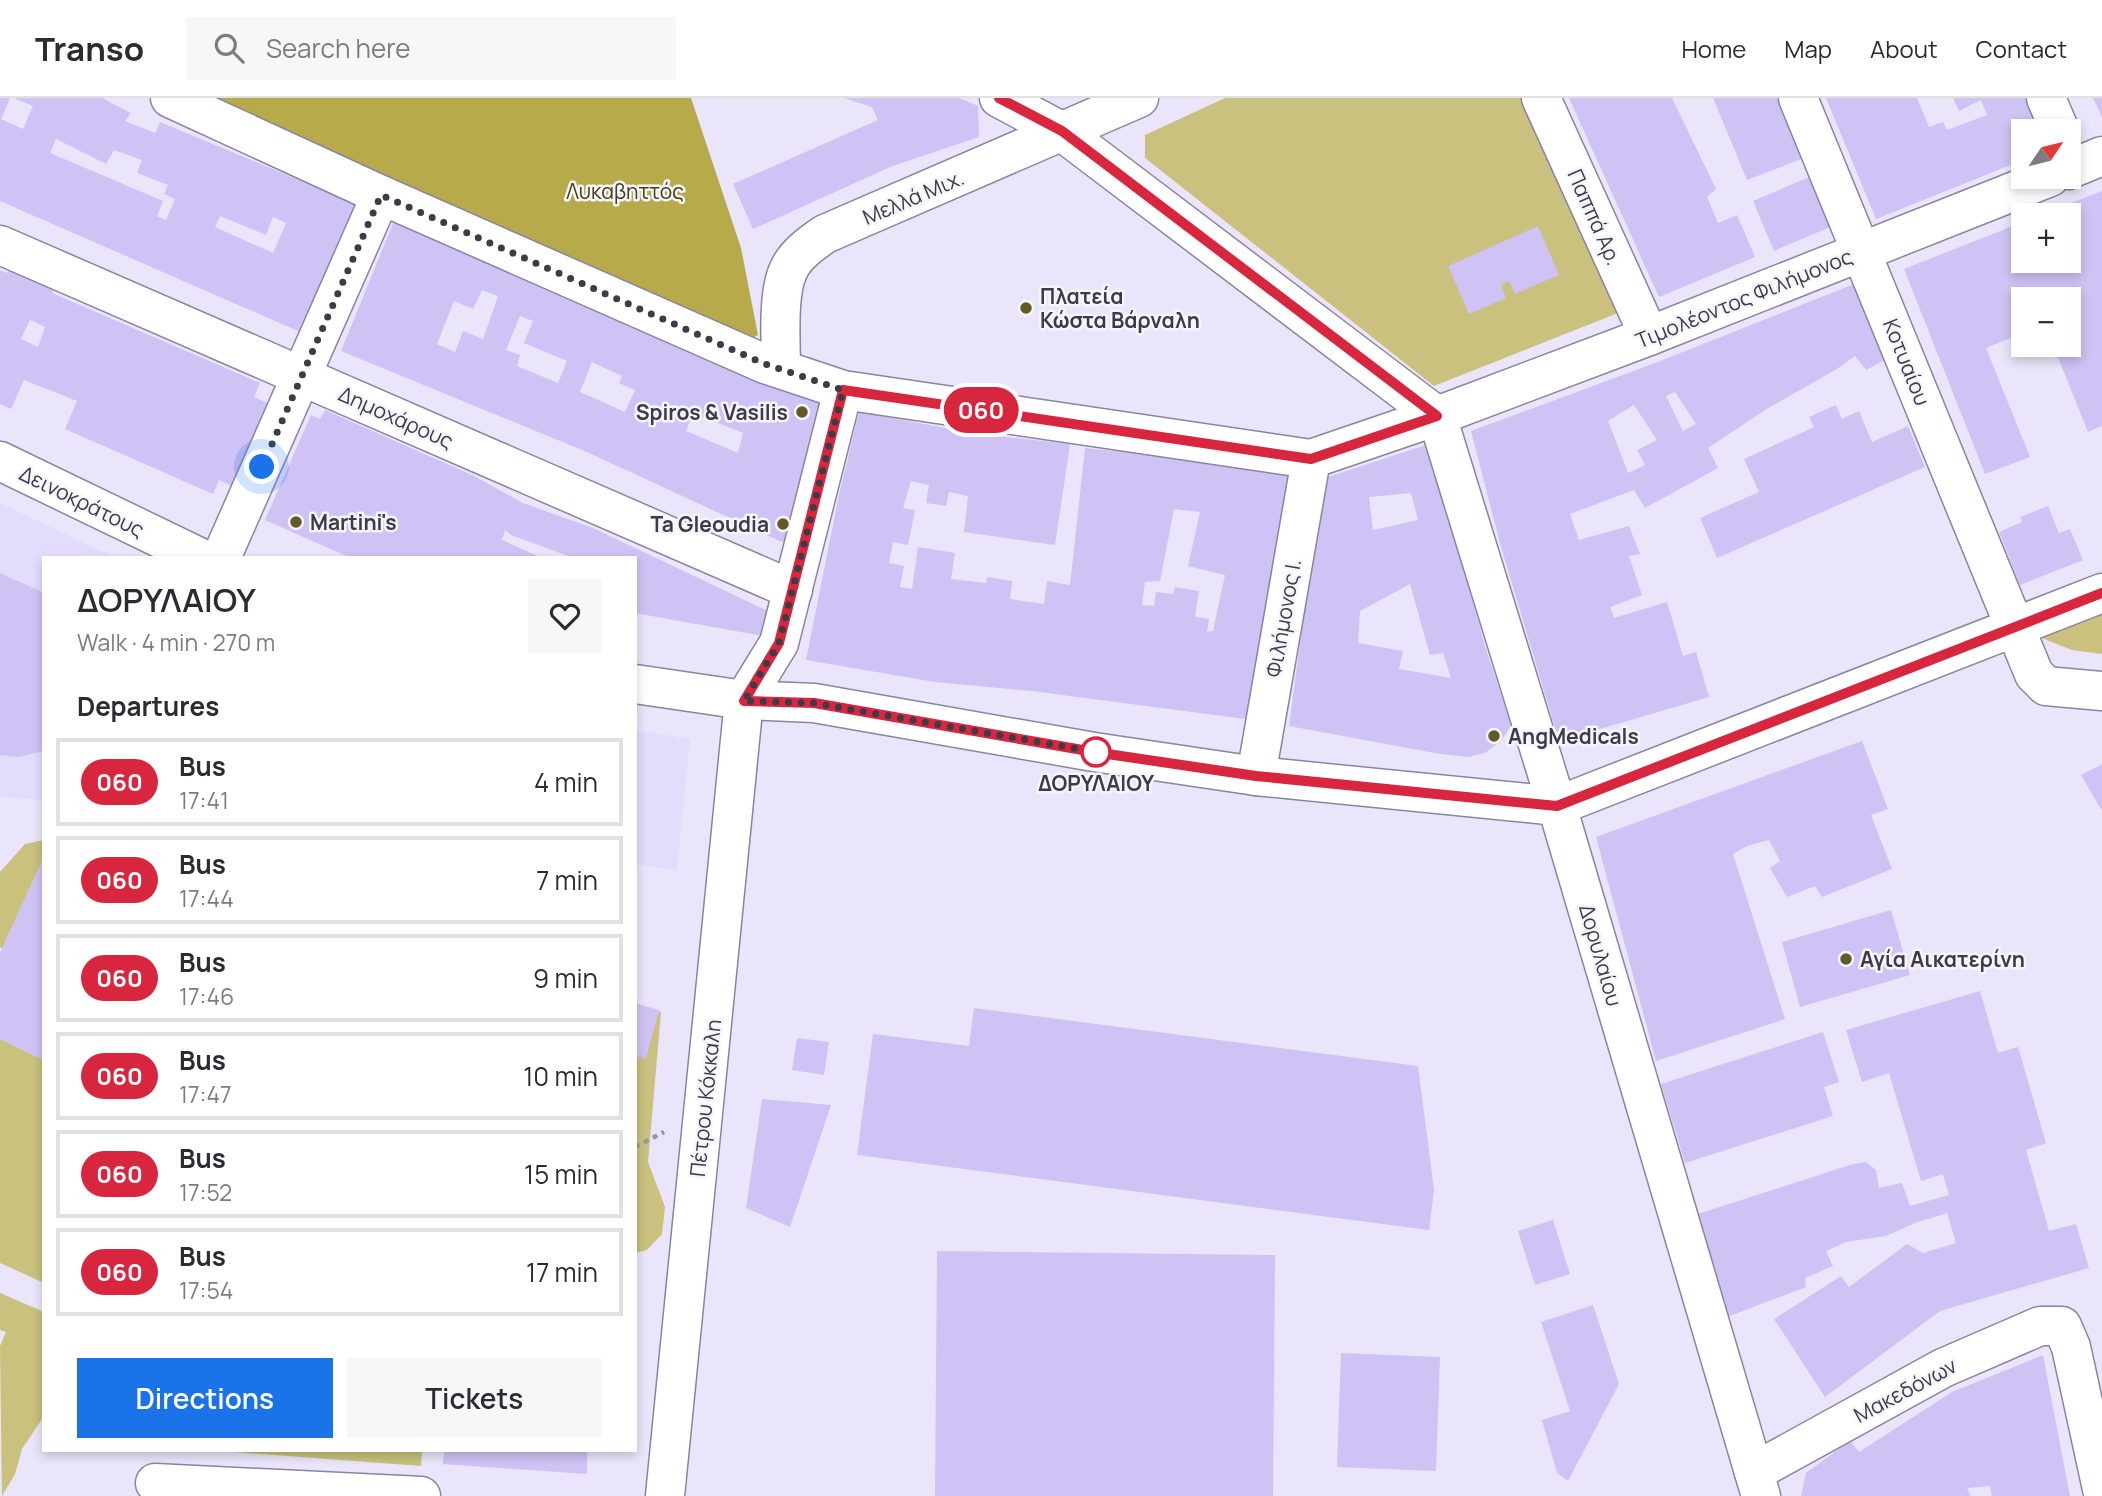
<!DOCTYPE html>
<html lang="en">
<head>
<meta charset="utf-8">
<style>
  :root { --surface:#fff; --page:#f7f7f7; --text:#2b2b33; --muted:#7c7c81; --line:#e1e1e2; --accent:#1a73e8 }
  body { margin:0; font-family:Manrope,sans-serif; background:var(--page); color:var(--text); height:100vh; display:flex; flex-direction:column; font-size:26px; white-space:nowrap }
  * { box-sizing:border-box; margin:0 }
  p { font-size:23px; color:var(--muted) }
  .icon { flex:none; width:38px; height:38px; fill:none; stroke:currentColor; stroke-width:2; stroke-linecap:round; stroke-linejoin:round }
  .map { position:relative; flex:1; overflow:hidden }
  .details { position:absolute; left:42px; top:458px; width:595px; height:896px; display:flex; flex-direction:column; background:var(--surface); border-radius:0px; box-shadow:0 4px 10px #0003 }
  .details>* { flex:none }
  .badge { padding:0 14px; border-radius:23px; font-size:24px; line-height:46px }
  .needle { width:46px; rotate:55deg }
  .controls { position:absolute; left:2011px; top:21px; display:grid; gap:14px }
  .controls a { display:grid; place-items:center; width:70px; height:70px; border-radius:0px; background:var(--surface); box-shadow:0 4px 10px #0003; font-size:35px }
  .you { position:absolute; width:35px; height:35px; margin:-18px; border:5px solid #fff; border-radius:50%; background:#1a73e8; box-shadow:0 0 0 10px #1a73e833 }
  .map>.badge { position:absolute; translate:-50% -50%; box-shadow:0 0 0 4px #fff }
  h2 { padding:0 35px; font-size:26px; line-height:63px }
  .round { display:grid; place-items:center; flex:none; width:74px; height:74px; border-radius:0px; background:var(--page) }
  .headline { display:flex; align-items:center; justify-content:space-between; height:119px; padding:0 35px }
  h1 { font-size:33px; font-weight:600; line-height:52px }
  .cta { display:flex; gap:14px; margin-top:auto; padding:14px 35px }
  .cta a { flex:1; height:80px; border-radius:0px; background:var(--accent); color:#fff; font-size:28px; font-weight:600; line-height:80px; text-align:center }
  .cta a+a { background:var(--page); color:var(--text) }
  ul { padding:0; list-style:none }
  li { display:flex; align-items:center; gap:21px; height:88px; margin:0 14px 10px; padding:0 21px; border:4px solid var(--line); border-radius:0px }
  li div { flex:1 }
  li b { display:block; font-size:26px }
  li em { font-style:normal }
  li .badge { min-width:77px; font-weight:700; text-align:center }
  header { display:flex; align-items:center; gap:42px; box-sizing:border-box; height:98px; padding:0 35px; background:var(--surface); border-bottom:2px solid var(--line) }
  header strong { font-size:33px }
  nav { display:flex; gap:38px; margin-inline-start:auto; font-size:24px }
  .search { width:490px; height:63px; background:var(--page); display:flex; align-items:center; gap:18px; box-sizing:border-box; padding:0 24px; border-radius:0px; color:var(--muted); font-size:26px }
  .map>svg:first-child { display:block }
</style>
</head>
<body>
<header>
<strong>Transo</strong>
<div class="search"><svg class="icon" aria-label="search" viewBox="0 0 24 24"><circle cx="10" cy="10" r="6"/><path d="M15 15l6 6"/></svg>Search here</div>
<nav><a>Home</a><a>Map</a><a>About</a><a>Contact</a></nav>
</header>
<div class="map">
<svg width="2102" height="1398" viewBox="0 0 2102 1398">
  <rect width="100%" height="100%" fill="#eae5fa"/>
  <g fill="#e4dcfd">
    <path d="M0,405L116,460H44V702L0,699Z"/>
    <path d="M635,632L690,641L677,772L635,767Z"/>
  </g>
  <g fill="#c9c17d">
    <path d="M1225,0H1522L1618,215L1434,288L1145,60V37Z"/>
    <path d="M2102,494V556L2072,552L2014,529Z"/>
    <path d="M44,742V759L2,851L0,849V774L25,746Z"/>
    <path d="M635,906L661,914L648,1064L665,1109L662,1136L647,1152L635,1155Z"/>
    <path d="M0,941L44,962V1185L0,1165Z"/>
    <path d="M0,1195L44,1214V1318L22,1351L15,1376L2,1398L0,1248L6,1234L0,1232Z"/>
    <path d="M219,1353H422L421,1368Z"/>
  </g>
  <path fill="#b7aa4b" d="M195,0H691L741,150L758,237L743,245Z"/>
  <g fill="#cfc2f4" fill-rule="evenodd">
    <path d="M0,0H10L1,21L23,31L33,8L14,0H102L131,15L125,23L155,35L160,24L361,108L307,237L0,103ZM56,41L106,66L114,52L142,62L137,75L168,87L164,96L175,101L166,122L157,118L163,103L50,55ZM220,118L266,137L273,119L286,125L273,155L215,129Z"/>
    <path d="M844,0H959L978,8L979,39L890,69L753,131L733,86L878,22L872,9Z"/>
    <path d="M1569,0H1672L1716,91L1707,99L1718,125L1737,117L1755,159L1659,199Z"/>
    <path d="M1713,0H1786L1809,58L1747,82Z"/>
    <path d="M1826,0H1917L1929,29L1943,24L1947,32L1987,17L1981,2L1959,13L1953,0H2032L2045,33H2023V62L1876,121Z"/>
    <path d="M2093,0H2102V19Z"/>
    <path d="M1814,77L1835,127L1774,153L1753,103Z"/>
    <path d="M2102,93V328L2088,334L2053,247H2068V201H2023V235L1986,250L2030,359L1985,376L1904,171L2023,124V163H2068V117H2040Z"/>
    <path d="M394,123L824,304L791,438L782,444L587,354L341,253ZM482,192L498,198L483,241L463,233L455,254L437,246L454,203L473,211ZM520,218L533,223L524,245L567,263L558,285L517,268L520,257L506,252ZM592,264L622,278L619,285L635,292L625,314L580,294ZM693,315L743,335L738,355L686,333Z"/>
    <path d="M1538,128L1559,177L1515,196L1509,183L1501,187L1506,200L1469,216L1448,168Z"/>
    <path d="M10,169L54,189L52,195L59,198L260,285L254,299L272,307L237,390L219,382L213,396L65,331L77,303L24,282L11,311L0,306V172L7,175ZM30,222L45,229L38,249L21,241Z"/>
    <path d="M1862,183L1894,257L1866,272L1855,258L1837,271L1770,309L1708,350L1718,370L1645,410L1634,392L1570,416L1579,442L1629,428L1640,456L1629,458L1642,497L1610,509L1614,520L1667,504L1683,558L1696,554L1709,599L1559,643L1501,449L1471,333L1655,265ZM1675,294L1696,326L1683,333L1666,298ZM1634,307L1657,342L1637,352L1645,367L1628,375L1608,323Z"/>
    <path d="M1836,307L1842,321L1859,313L1872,344L1908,328L1925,369L1717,460L1700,420L1759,394L1744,361L1814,329L1809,319Z"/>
    <path d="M325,312L472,377L523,405L593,430L770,514L763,538L635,515V460H574L511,437L505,432L502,442L542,460H351L265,422L311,317L320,321Z"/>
    <path d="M859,314L979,336L1070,346L1055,447L964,434L968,398L949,394L946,408L926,405L929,387L911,383L903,410L915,412L908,447L893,444L889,465L904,468L900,489L912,491L918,449L955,455L951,481L986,485L987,479L1012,483L1010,501L1044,506L1047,483L1070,487L1085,350L1200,362L1300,378L1253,622L1032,593L935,584L806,562L839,397ZM1174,411L1200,414L1188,468L1225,477L1213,533L1207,534L1209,521L1195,519L1199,493L1175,489L1173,496L1156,494L1154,508L1142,507L1145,484L1160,483Z"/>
    <path d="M1429,346L1485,548L1511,627L1501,643L1485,655L1468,659L1440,656L1289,628L1322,381ZM1411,395L1418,422L1373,432L1369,399ZM1410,486L1430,557L1443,555L1451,580L1399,571L1403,553L1358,545L1360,513Z"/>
    <path d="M2048,408L2059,435L2070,431L2083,462L2020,487L1999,434L2022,424L2020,419Z"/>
    <path d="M0,475L44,495V653L18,659L0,657Z"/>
    <path d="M1862,643L1888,711L1871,717L1892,771L1822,799L1815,788L1787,799L1770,770L1780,763L1769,742L1747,748L1733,756L1785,921L1656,963L1596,739Z"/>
    <path d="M2102,666V713L2081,677Z"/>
    <path d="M44,759V962L0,941V855Z"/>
    <path d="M1891,812L1910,877L1800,909L1782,844Z"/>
    <path d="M1980,893L1998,955L2018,949L2046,1045L2026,1052L2049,1133L2076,1126L2089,1170L1940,1213L1825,1299L1774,1221L1841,1178L1849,1189L1907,1146L1923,1155L1956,1145L1947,1115L1915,1125L1886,1138L1846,1144L1826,1153L1833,1168L1805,1180L1806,1189L1727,1219L1698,1116L1853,1066L1866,1064L1876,1072L1879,1090L1902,1085L1910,1108L1949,1097L1943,1076L1921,1083L1889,975L1862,984L1846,932Z"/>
    <path d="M635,905L659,912L646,961L635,958Z"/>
    <path d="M974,910L1418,968L1434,1092L1429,1132L857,1057L873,936L969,948Z"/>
    <path d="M1823,934L1839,984L1824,989L1833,1018L1685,1065L1661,986Z"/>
    <path d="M797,940L829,944L824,977L792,972Z"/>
    <path d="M762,1001L831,1007L790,1129L746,1110Z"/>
    <path d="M1553,1122L1570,1176L1535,1187L1518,1133Z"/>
    <path d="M937,1153L1275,1157L1273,1398H935Z"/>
    <path d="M1593,1207L1619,1286L1568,1383L1557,1375L1542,1322L1570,1313L1541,1224Z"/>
    <path d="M1341,1255L1440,1259L1436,1373L1337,1369Z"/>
    <path d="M2043,1257L2070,1398H1992L1990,1388L1967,1390L1971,1398H1801L1806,1375L1850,1343L1859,1354L1952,1294Z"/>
    <path d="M444,1353H587V1376L443,1366Z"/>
  </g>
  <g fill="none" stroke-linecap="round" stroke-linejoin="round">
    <g stroke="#8b83a1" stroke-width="41">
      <g id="minor">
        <path d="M170,0L381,97L765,266L843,292L1311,361L1437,318L1649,238L2050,79"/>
        <path d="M999,0L1061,33L1437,318"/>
        <path d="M1541,0L1649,238"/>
        <path d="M1798,0L2034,576L2046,588L2102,593"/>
        <path d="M2046,0L2060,33"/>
        <path d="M2068,72L2102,58"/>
        <path d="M0,147L793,492"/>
        <path d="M781,271C781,245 777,194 789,171C796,156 812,145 825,136L1139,0"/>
        <path d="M1437,318L1557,708L1761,1398"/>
        <path d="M0,363L201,460"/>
        <path d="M221,460L381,97"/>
        <path d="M635,586L744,602L814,605L1094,654L1256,678L1557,708L2102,495"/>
        <path d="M1256,678L1311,361"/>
        <path d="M1754,1374L1943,1270L2040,1228H2062L2071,1249L2102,1391"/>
        <path d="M155,1385L421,1398"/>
        <path d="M665,1398L744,602L779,545L843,292"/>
      </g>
    </g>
    <path stroke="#9995a7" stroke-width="4.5" stroke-dasharray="5 5" stroke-linecap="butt" d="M635,1049L664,1034"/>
    <use href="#minor" stroke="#fff" stroke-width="38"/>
  </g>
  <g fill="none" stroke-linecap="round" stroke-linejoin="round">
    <g stroke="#fff" stroke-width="16">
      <path id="line" d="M999,0L1062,33L1437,318L1311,361L843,292L779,545L744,603L814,605L1094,654L1256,678L1557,708L2102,495"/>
    </g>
    <use href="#line" stroke="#d7263d" stroke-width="10"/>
    <path stroke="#3e3b48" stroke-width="7" stroke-dasharray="0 12.6" d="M262,369L381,97L765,266L843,292L779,545L744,603L814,605L1096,654"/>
  </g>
  <g fill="#625b27" stroke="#f6f5fc" stroke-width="2.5">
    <circle cx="1026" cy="210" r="7"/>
    <circle cx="802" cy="314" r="7"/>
    <circle cx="296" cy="424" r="7"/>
    <circle cx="783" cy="426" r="7"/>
    <circle cx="1494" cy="638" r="7"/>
    <circle cx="1846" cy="861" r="7"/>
  </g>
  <circle fill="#fff" stroke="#d7263d" stroke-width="3.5" cx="1096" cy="654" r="14"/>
  <g text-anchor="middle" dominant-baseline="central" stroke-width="5" stroke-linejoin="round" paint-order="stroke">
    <g font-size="21" fill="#464018" stroke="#f6f5fc">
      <text x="625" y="93">Λυκαβηττός</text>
    </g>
    <g font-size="21" fill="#3e3b48" stroke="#f6f5fc">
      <text transform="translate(913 99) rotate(-23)">Μελλά Μιχ.</text>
      <text transform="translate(1595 119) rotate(66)">Παππά Αρ.</text>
      <text transform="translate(1744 200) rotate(-22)">Τιμoλέοντος Φιλήμονος</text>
      <text transform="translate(1907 264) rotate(68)">Κοτυαίου</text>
      <text transform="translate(396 319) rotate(24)">Δημοχάρους</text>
      <text transform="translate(82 403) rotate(26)">Δεινοκράτους</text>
      <text transform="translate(1283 520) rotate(-80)">Φιλήμονος Ι.</text>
      <text transform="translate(1601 857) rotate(74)">Δορυλαίου</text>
      <text transform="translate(705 1000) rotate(-84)">Πέτρου Κόκκαλη</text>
      <text transform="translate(1905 1292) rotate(-28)">Μακεδόνων</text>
    </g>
    <g font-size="21" font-weight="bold" fill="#3e3b48" stroke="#f6f5fc" text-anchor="start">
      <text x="1040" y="198">Πλατεία<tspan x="1040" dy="24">Κώστα Βάρναλη</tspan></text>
      <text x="788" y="314" text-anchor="end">Spiros &amp; Vasilis</text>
      <text x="310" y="424">Martini's</text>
      <text x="769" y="426" text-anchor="end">Ta Gleoudia</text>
      <text x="1508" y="638">AngMedicals</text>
      <text x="1860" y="861">Αγία Αικατερίνη</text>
    </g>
    <g font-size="21" font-weight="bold" fill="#3e3b48" stroke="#f6f5fc">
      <text x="1096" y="685">ΔΟΡΥΛΑΙΟΥ</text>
    </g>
  </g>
</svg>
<div class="controls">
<a><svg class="needle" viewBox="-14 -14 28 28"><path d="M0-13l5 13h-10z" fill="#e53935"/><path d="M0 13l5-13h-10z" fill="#7c7c81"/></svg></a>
<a>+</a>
<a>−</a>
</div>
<div class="you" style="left:262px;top:369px"></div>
<b class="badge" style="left:981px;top:312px;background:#d7263d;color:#fff">060</b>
<section class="details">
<div class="headline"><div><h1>ΔΟΡΥΛΑΙΟΥ</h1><p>Walk · 4 min · 270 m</p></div><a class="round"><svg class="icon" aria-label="heart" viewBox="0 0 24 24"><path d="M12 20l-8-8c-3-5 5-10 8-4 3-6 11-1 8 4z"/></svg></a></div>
<h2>Departures</h2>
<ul>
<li><span class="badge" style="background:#d7263d;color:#fff">060</span><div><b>Bus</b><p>17:41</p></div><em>4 min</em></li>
<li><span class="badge" style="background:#d7263d;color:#fff">060</span><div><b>Bus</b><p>17:44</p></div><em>7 min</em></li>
<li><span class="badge" style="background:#d7263d;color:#fff">060</span><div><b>Bus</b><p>17:46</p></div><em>9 min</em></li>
<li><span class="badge" style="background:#d7263d;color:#fff">060</span><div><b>Bus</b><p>17:47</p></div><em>10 min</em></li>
<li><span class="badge" style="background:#d7263d;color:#fff">060</span><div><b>Bus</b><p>17:52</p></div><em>15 min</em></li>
<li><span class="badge" style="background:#d7263d;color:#fff">060</span><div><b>Bus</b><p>17:54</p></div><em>17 min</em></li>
</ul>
<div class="cta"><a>Directions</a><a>Tickets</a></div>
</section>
</div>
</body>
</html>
